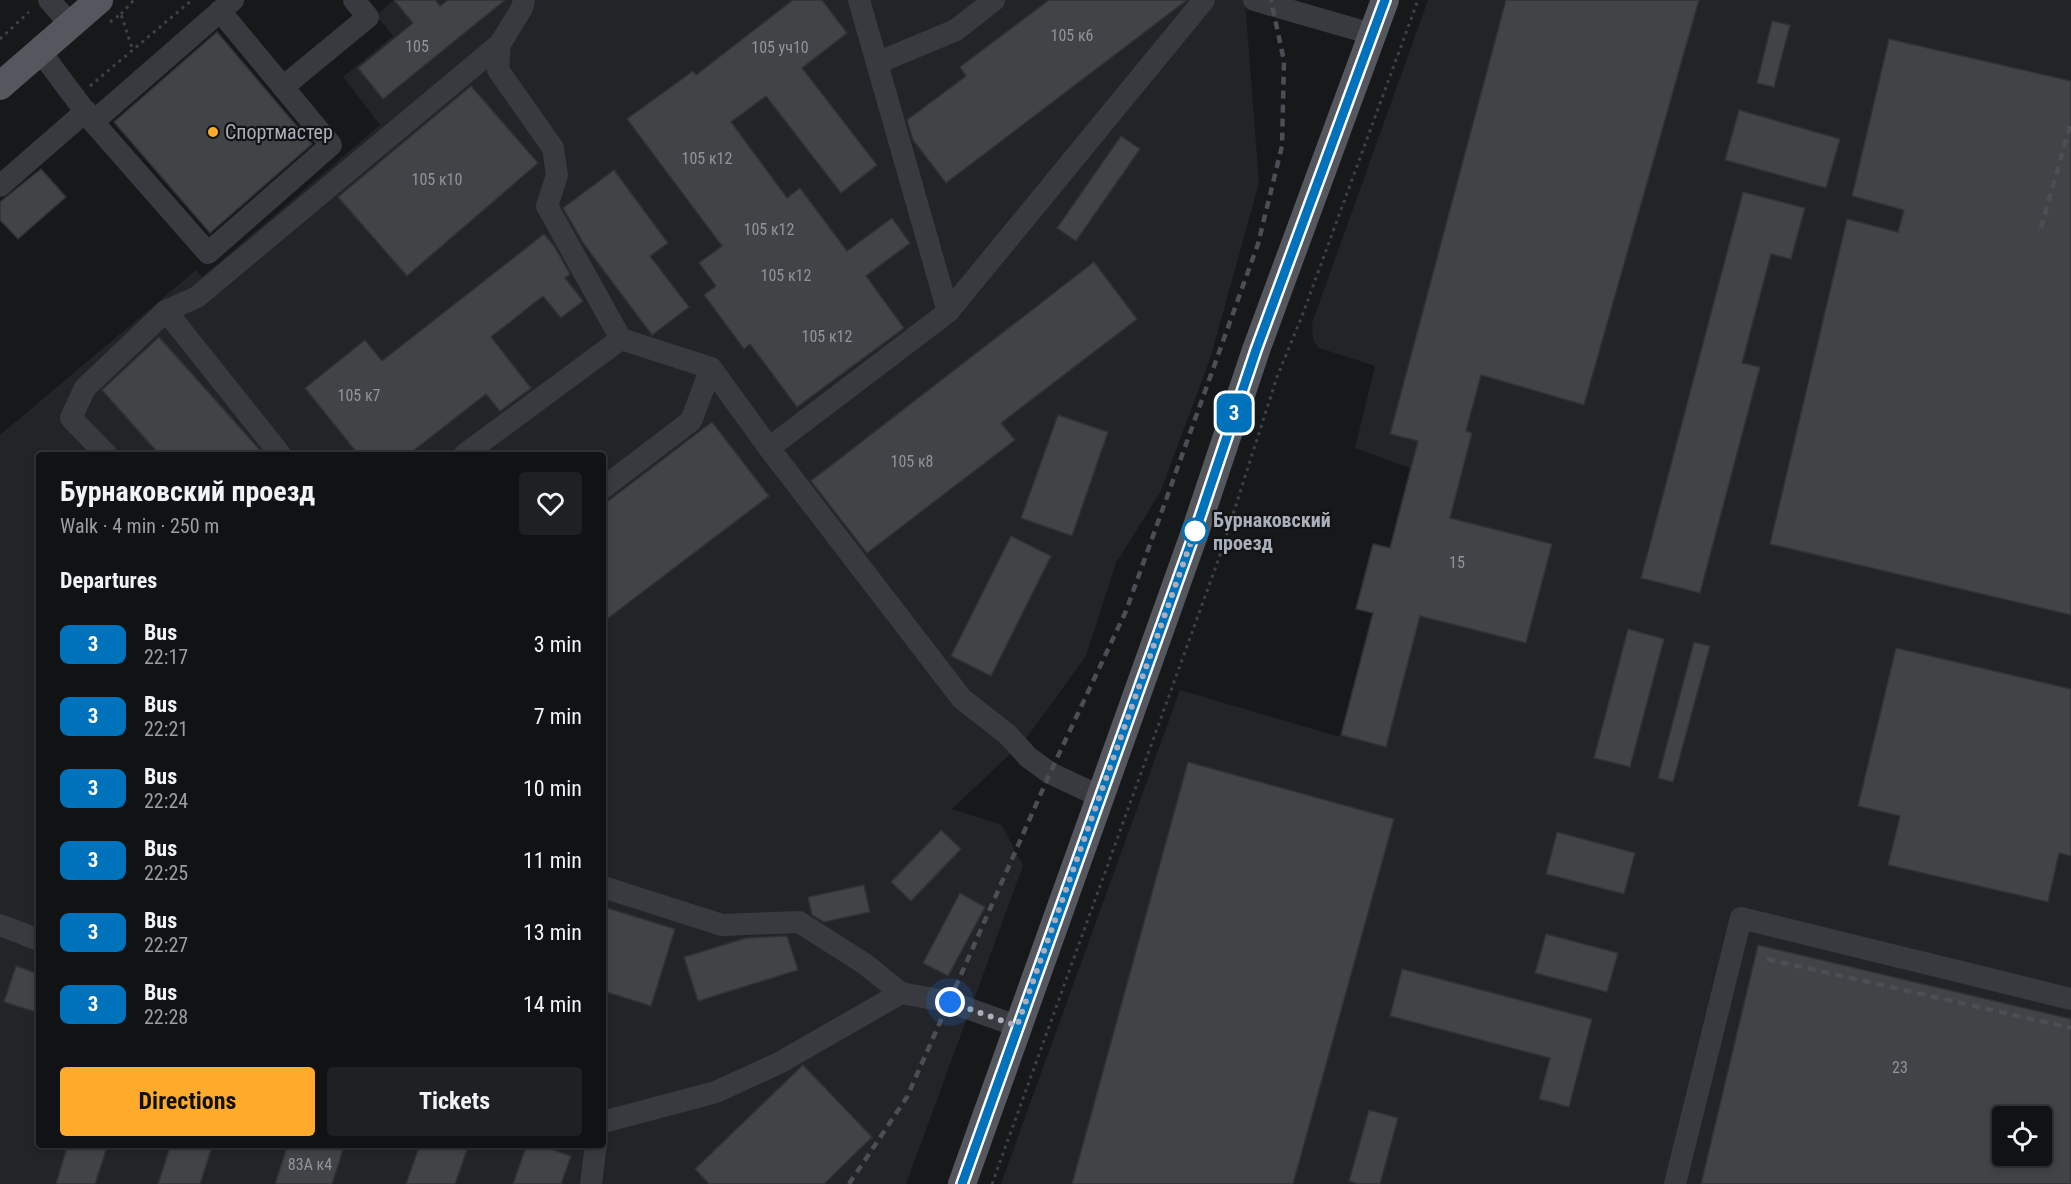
<!DOCTYPE html>
<html lang="en">
<head>
<meta charset="utf-8">
<style>
  :root { --surface:#111214; --page:#1e2022; --text:#f1f3f6; --muted:#9c9ea0; --line:#303234; --accent:#feab2b }
  body { margin:0; font-family:"Roboto Condensed",sans-serif; background:var(--page); color:var(--text); height:100vh; display:flex; flex-direction:column; font-size:22px; white-space:nowrap }
  * { box-sizing:border-box; margin:0 }
  p { font-size:20px; color:var(--muted) }
  .icon { flex:none; width:33px; height:33px; fill:none; stroke:currentColor; stroke-width:2; stroke-linecap:round; stroke-linejoin:round }
  .map { position:relative; flex:1; overflow:hidden }
  .details { position:absolute; left:36px; top:452px; width:570px; height:696px; display:flex; flex-direction:column; background:var(--surface); border-radius:6px; box-shadow:0 3px 9px #0003,0 0 0 2px var(--line) }
  .details>* { flex:none }
  .badge { padding:0 12px; border-radius:9px; font-size:21px; line-height:39px }
  .tools { position:absolute; left:1992px; top:1106px; display:grid; gap:12px }
  .tools a { display:grid; place-items:center; width:60px; height:60px; border-radius:6px; background:var(--surface); box-shadow:0 3px 9px #0003,0 0 0 2px var(--line); font-size:30px }
  .you { position:absolute; width:30px; height:30px; margin:-15px; border:4px solid #fff; border-radius:50%; background:#1a73e8; box-shadow:0 0 0 9px #1a73e833 }
  .map>.badge { position:absolute; translate:-50% -50%; box-shadow:0 0 0 3px #fff }
  h2 { padding:0 24px; font-size:22px; line-height:54px }
  .round { display:grid; place-items:center; flex:none; width:63px; height:63px; border-radius:6px; background:var(--page) }
  .headline { display:flex; align-items:center; justify-content:space-between; height:102px; padding:0 24px }
  h1 { font-size:28px; font-weight:700; line-height:45px }
  .primary-button { display:flex; gap:12px; margin-top:auto; padding:12px 24px }
  .primary-button a { flex:1; height:69px; border-radius:6px; background:var(--accent); color:#111; font-size:24px; font-weight:700; line-height:69px; text-align:center }
  .primary-button a+a { background:var(--page); color:var(--text) }
  ul { padding:0; list-style:none }
  li { display:flex; align-items:center; gap:18px; height:72px; padding:0 24px }
  li div { flex:1 }
  li b { display:block; font-size:22px }
  li em { font-style:normal }
  li .badge { min-width:66px; font-weight:700; text-align:center }
  .map>svg:first-child { display:block }
</style>
</head>
<body>
<div class="map">
<svg width="2071" height="1184" viewBox="0 0 2071 1184">
  <rect width="100%" height="100%" fill="#17181a"/>
  <g fill="#232427" fill-rule="evenodd">
    <path d="M394,0H1245L1259,183L1210,359L1160,493L1116,563L1086,656L1025,740L952,809L1002,825L1023,866L906,1184H0V435L196,270L202,277L380,125L343,77L393,36L376,15ZM39,454H603V1144H39Z"/>
    <path d="M1428,0H2071V1184H1001L1180,690L1340,737L1410,468L1355,448L1375,366L1319,348L1313,340L1312,323ZM2002,1116H2042V1155H2002Z"/>
  </g>
  <g fill="#414347" stroke="#313236" stroke-width="1.5" fill-rule="evenodd">
    <path d="M394,0H435L440,6L448,0H505L383,99L358,68L413,23Z"/>
    <path d="M793,0H822L847,33L802,68L877,165L841,193L766,96L731,122L787,198L800,188L847,251L892,218L910,243L866,276L904,328L797,407L750,344L744,349L704,295L716,286L699,263L722,246L627,119L693,71L696,75Z"/>
    <path d="M1049,0H1187L946,183L913,140L907,120L966,76L960,67Z"/>
    <path d="M1506,0H1699L1584,405L1481,375L1466,431L1472,433L1450,518L1552,544L1526,643L1420,616L1386,747L1341,735L1373,613L1356,609L1373,544L1390,548L1418,441L1390,434Z"/>
    <path d="M1772,21L1790,25L1774,87L1757,83Z"/>
    <path d="M217,32L312,144L210,233L114,122Z"/>
    <path d="M1889,39L2071,81V615L1770,544L1847,219L1898,232L1904,210L1852,196Z"/>
    <path d="M471,86L538,163L407,276L338,197Z"/>
    <path d="M1739,110L1840,139L1826,188L1725,160Z"/>
    <path d="M1121,136L1140,149L1076,241L1057,228Z"/>
    <path d="M41,169L66,197L18,239L0,220V202Z"/>
    <path d="M614,170L668,243L650,256L689,307L652,335L584,244L563,208Z"/>
    <path d="M1743,192L1805,208L1791,259L1771,254L1742,363L1760,367L1700,593L1641,578Z"/>
    <path d="M544,234L554,246L570,274L565,278L583,301L561,318L543,296L491,337L531,388L500,411L486,394L409,454H358L305,388L365,340L382,361Z"/>
    <path d="M1094,262L1137,319L1001,423L1015,440L867,553L811,481Z"/>
    <path d="M159,337L259,449L263,454H159L102,390Z"/>
    <path d="M1058,415L1108,432L1072,536L1021,518Z"/>
    <path d="M712,422L769,496L603,622V505Z"/>
    <path d="M1011,536L1051,556L991,676L951,656Z"/>
    <path d="M1628,629L1664,639L1630,767L1594,758Z"/>
    <path d="M1694,642L1710,646L1673,782L1658,778Z"/>
    <path d="M1896,648L2071,689V856L2059,853L2048,902L1888,865L1900,816L1858,806Z"/>
    <path d="M1188,762L1394,819L1293,1184H1072Z"/>
    <path d="M941,830L961,849L911,901L891,882Z"/>
    <path d="M1557,832L1635,853L1624,894L1546,874Z"/>
    <path d="M864,885L870,912L824,922L812,915L808,897Z"/>
    <path d="M960,893L985,907L948,976L923,963Z"/>
    <path d="M607,908L675,929L651,1006L603,991V920Z"/>
    <path d="M1546,934L1618,953L1607,992L1535,973Z"/>
    <path d="M787,936L798,970L698,1001L684,957L746,938Z"/>
    <path d="M1758,945L2071,1019V1184H1701ZM2002,1116H2042V1155H2002Z"/>
    <path d="M16,966L39,974V1013L4,1002Z"/>
    <path d="M1402,969L1592,1019L1569,1107L1539,1099L1550,1058L1390,1016Z"/>
    <path d="M803,1065L872,1137L824,1184H709L695,1169Z"/>
    <path d="M1369,1110L1398,1118L1380,1184H1358L1349,1181Z"/>
    <path d="M68,1144H108L95,1184H56Z"/>
    <path d="M171,1144H213L200,1184H158Z"/>
    <path d="M288,1144H345L332,1184H275Z"/>
    <path d="M420,1144H469L455,1184H406Z"/>
    <path d="M527,1144H537L571,1156L561,1184H513Z"/>
  </g>
  <g fill="none" stroke-linecap="round" stroke-linejoin="round">
    <g stroke="#3e4146" stroke-width="3" stroke-dasharray="3 4.5" stroke-linecap="butt">
      <path d="M121,14L134,0"/>
      <path d="M110,22L121,14L133,51"/>
      <path d="M0,39L29,12"/>
      <path d="M90,86L192,0"/>
      <path d="M992,1184L1219,558L1277,377L1302,316L1418,0"/>
    </g>
    <g stroke="#383a3f" stroke-width="22">
      <path d="M49,0L71,25"/>
      <path d="M524,0L522,8L500,44L498,70L553,148L557,175L547,206L621,339L711,368L769,448L948,312L859,0"/>
      <path d="M1254,0L1372,34"/>
      <path d="M40,51L93,122L233,0"/>
      <path d="M877,63L956,30L994,0"/>
      <path d="M283,87L368,17L354,0"/>
      <path d="M93,122L208,253L331,145L220,11"/>
      <path d="M0,186L86,111"/>
      <path d="M166,311L280,454"/>
      <path d="M948,312L1204,0"/>
      <path d="M769,448L962,699L1007,734L1028,757L1050,773L1101,797"/>
      <path d="M106,454L71,418L85,388L166,311L197,297L500,44"/>
      <path d="M465,454L621,339"/>
      <path d="M603,488L691,421L711,368"/>
      <path d="M603,887L722,925L799,922L865,964L901,993"/>
      <path d="M0,925L39,940"/>
      <path d="M603,1122L716,1092L781,1062L901,993L950,1002L1017,1026"/>
      <path d="M591,1184L596,1144"/>
      <path d="M1675,1184L1741,918L2071,999"/>
    </g>
    <g stroke="#54575e" stroke-width="28">
      <path d="M0,86L99,0"/>
      <path d="M962,1184L1195,532L1256,350L1385,0"/>
    </g>
    <g stroke="#4b4e54" stroke-width="4.5" stroke-dasharray="8 6" stroke-linecap="butt">
      <path d="M2041,228L2071,122"/>
      <path d="M1767,959L2071,1028"/>
      <path d="M849,1184L907,1097L1050,773L1126,611L1258,244L1282,146L1284,61L1271,0"/>
    </g>
  </g>
  <g fill="none" stroke-linecap="round" stroke-linejoin="round">
    <g stroke="#fff" stroke-width="14">
      <path id="line" d="M962,1184L1195,532L1256,350L1385,0"/>
    </g>
    <use href="#line" stroke="#0072bc" stroke-width="9"/>
    <path stroke="#a9afbb" stroke-width="6" stroke-dasharray="0 10.8" d="M950,1002L1017,1026L1195,531"/>
  </g>
  <circle fill="#feab2b" stroke="#121315" stroke-width="2" cx="213" cy="132" r="6"/>
  <circle fill="#fff" stroke="#0072bc" stroke-width="3" cx="1195" cy="531" r="12"/>
  <g text-anchor="middle" dominant-baseline="central" stroke-width="4.5" stroke-linejoin="round" paint-order="stroke">
    <g font-size="16" fill="#8f949e">
      <text x="1072" y="35">105 к6</text>
      <text x="417" y="46">105</text>
      <text x="780" y="47">105 уч10</text>
      <text x="707" y="158">105 к12</text>
      <text x="437" y="179">105 к10</text>
      <text x="769" y="229">105 к12</text>
      <text x="786" y="275">105 к12</text>
      <text x="827" y="336">105 к12</text>
      <text x="359" y="395">105 к7</text>
      <text x="912" y="461">105 к8</text>
      <text x="1457" y="562">15</text>
      <text x="1900" y="1067">23</text>
      <text x="310" y="1164">83А к4</text>
    </g>
    <g font-size="20" fill="#a9afbb" stroke="#121315" text-anchor="start">
      <text x="225" y="132">Спортмастер</text>
    </g>
    <g font-size="20" font-weight="bold" fill="#a9afbb" stroke="#121315" text-anchor="start">
      <text x="1213" y="520">Бурнаковский<tspan x="1213" dy="23">проезд</tspan></text>
    </g>
  </g>
</svg>
<div class="tools">
<a><svg class="icon" aria-label="locate" viewBox="0 0 24 24"><circle cx="12" cy="12" r="6"/><path d="M12 2v4M12 18v4M2 12h4M18 12h4"/></svg></a>
</div>
<div class="you" style="left:950px;top:1002px"></div>
<b class="badge" style="left:1234px;top:413px;background:#0072bc;color:#fff">3</b>
<section class="details">
<div class="headline"><div><h1>Бурнаковский проезд</h1><p>Walk · 4 min · 250 m</p></div><a class="round"><svg class="icon" aria-label="heart" viewBox="0 0 24 24"><path d="M12 20l-8-8c-3-5 5-10 8-4 3-6 11-1 8 4z"/></svg></a></div>
<h2>Departures</h2>
<ul>
<li><span class="badge" style="background:#0072bc;color:#fff">3</span><div><b>Bus</b><p>22:17</p></div><em>3 min</em></li>
<li><span class="badge" style="background:#0072bc;color:#fff">3</span><div><b>Bus</b><p>22:21</p></div><em>7 min</em></li>
<li><span class="badge" style="background:#0072bc;color:#fff">3</span><div><b>Bus</b><p>22:24</p></div><em>10 min</em></li>
<li><span class="badge" style="background:#0072bc;color:#fff">3</span><div><b>Bus</b><p>22:25</p></div><em>11 min</em></li>
<li><span class="badge" style="background:#0072bc;color:#fff">3</span><div><b>Bus</b><p>22:27</p></div><em>13 min</em></li>
<li><span class="badge" style="background:#0072bc;color:#fff">3</span><div><b>Bus</b><p>22:28</p></div><em>14 min</em></li>
</ul>
<div class="primary-button"><a>Directions</a><a>Tickets</a></div>
</section>
</div>
</body>
</html>
